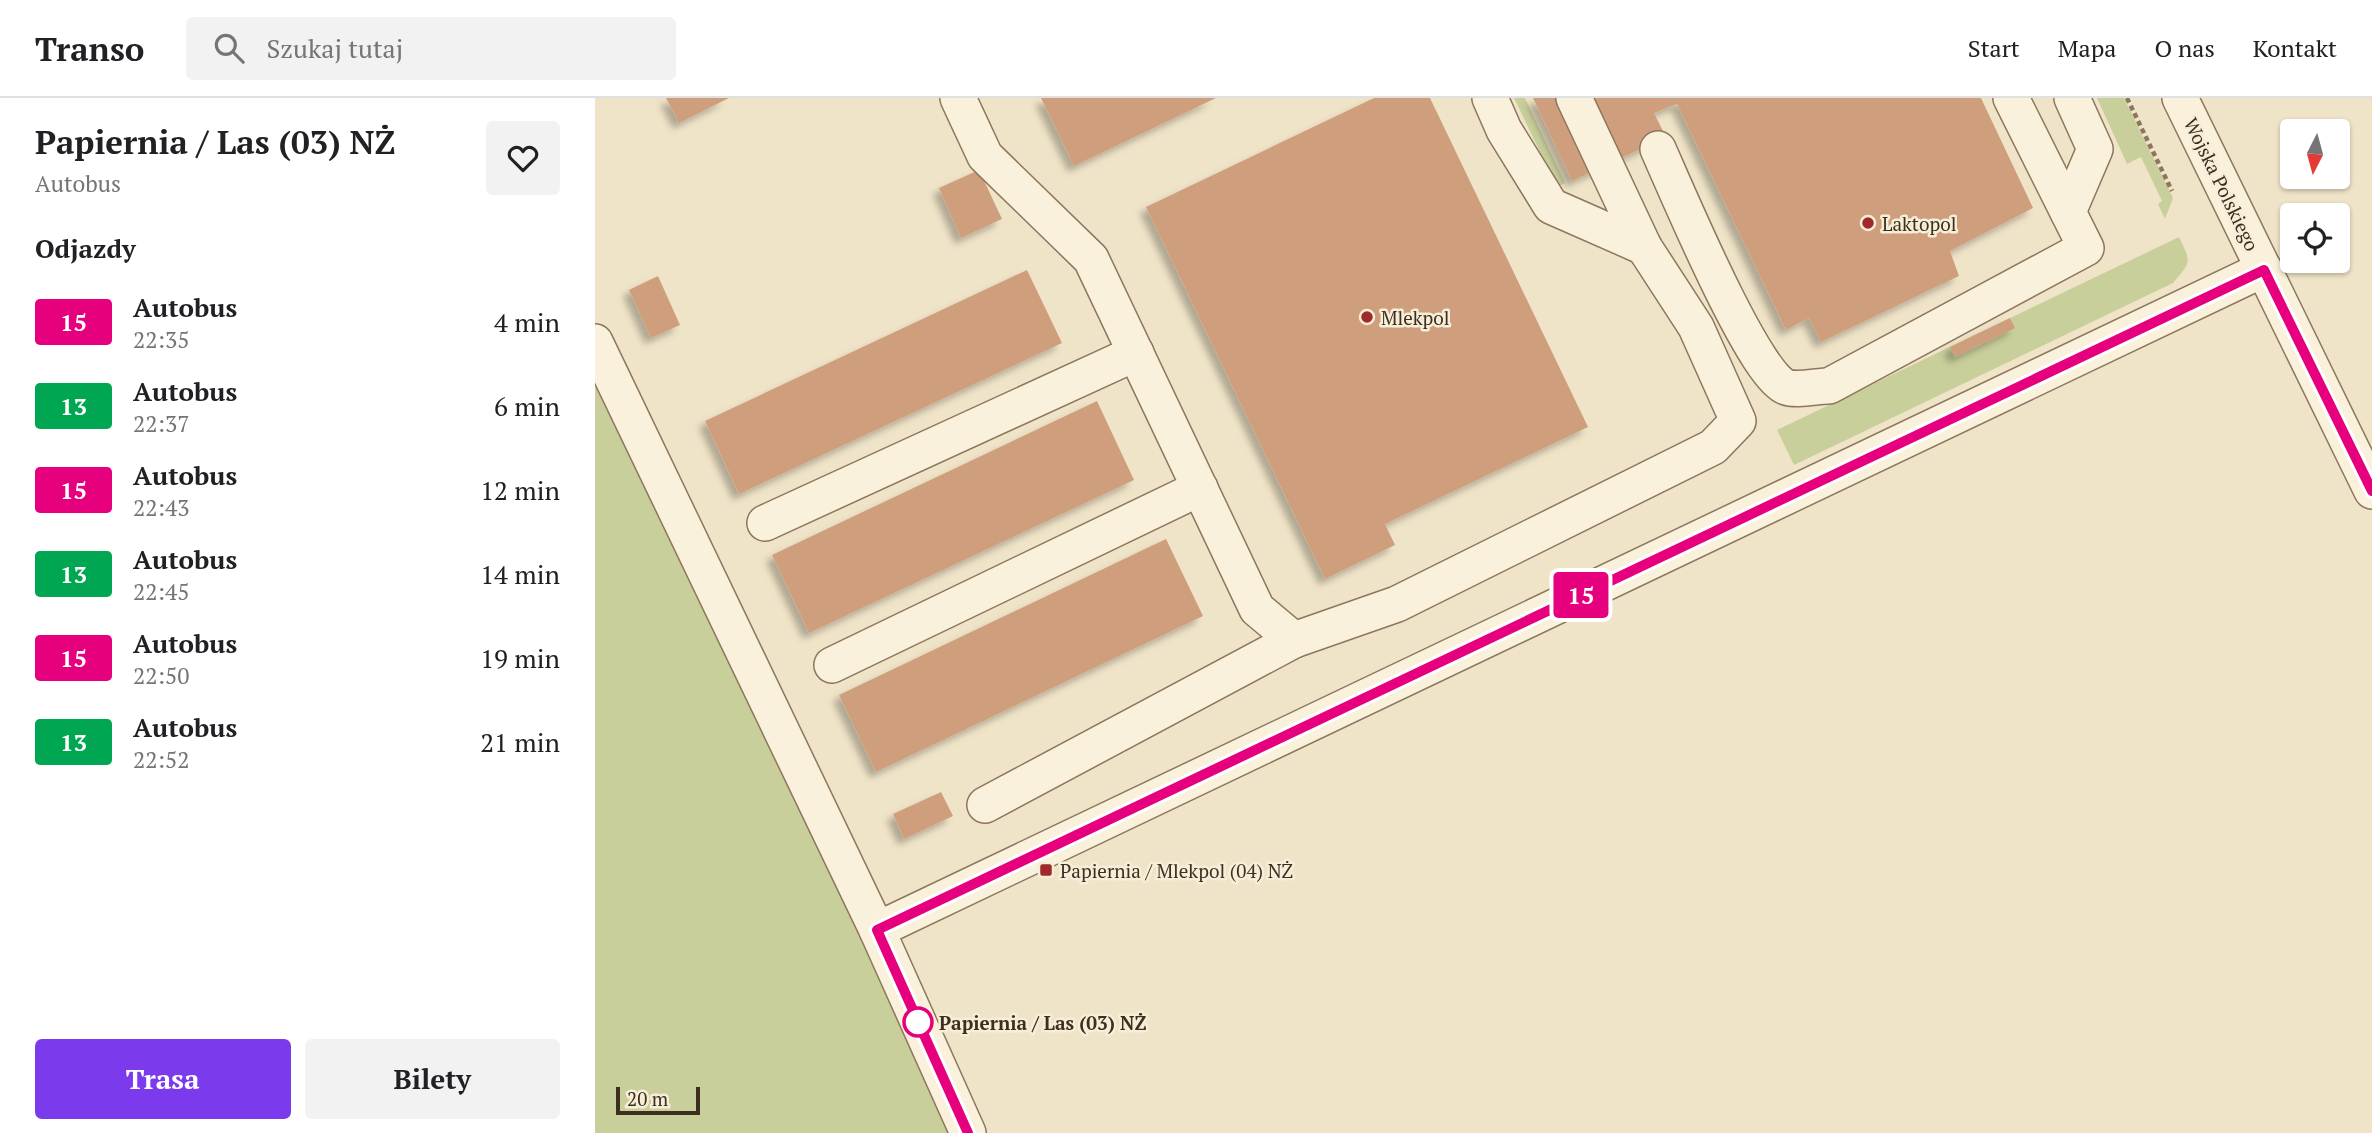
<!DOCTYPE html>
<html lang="pl">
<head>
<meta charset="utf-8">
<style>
  :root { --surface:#fff; --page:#f2f2f2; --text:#202124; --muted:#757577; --line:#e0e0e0; --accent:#7c3aed }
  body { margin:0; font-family:"PT Serif",serif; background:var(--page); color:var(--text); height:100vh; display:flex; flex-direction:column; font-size:26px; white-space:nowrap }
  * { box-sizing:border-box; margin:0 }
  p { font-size:23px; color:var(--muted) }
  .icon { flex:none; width:38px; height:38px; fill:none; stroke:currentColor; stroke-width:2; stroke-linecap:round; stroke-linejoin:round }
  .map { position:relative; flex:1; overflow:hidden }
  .sheet { display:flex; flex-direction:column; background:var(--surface); width:595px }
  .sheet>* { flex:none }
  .badge { padding:0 14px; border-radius:5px; font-size:24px; line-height:46px }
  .needle { width:46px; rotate:186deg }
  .tools { position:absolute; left:1685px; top:21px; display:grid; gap:14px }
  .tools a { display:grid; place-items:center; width:70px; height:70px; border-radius:7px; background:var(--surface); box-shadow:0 2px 5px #0004; font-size:35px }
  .scale { position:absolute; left:21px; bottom:18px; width:84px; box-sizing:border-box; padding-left:7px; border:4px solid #3d2e20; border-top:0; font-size:19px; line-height:24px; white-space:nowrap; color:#3d2e20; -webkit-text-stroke:5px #f7eed8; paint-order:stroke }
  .map>.badge { position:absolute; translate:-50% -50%; box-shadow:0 0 0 4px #fff }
  h2 { padding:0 35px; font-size:26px; line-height:63px }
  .round { display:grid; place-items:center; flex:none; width:74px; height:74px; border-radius:7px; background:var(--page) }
  .head { display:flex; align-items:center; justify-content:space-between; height:119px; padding:0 35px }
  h1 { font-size:33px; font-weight:700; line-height:52px }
  .cta { display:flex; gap:14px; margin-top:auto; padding:14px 35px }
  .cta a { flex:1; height:80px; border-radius:7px; background:var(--accent); color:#fff; font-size:28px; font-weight:700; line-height:80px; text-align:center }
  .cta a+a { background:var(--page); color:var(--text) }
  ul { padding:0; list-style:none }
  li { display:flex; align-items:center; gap:21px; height:84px; padding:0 35px }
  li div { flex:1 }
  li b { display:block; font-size:26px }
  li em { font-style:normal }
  li .badge { min-width:77px; font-weight:700; text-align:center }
  header { display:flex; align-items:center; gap:42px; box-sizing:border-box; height:98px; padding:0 35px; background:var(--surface); border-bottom:2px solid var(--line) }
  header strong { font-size:33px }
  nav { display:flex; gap:38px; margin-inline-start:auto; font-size:24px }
  .search { width:490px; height:63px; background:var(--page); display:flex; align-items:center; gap:18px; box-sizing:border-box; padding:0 24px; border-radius:7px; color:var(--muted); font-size:26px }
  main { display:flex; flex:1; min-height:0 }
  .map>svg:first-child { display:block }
</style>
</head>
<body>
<header>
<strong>Transo</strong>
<div class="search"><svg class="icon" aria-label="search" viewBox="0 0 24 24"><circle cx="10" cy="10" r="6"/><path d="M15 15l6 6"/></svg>Szukaj tutaj</div>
<nav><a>Start</a><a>Mapa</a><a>O nas</a><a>Kontakt</a></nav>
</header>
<main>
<section class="sheet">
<div class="head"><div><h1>Papiernia / Las (03) NŻ</h1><p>Autobus</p></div><a class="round"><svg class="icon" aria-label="heart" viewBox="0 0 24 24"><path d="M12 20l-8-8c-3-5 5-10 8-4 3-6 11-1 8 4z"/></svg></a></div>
<h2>Odjazdy</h2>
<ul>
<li><span class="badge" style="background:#e6007e;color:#fff">15</span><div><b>Autobus</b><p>22:35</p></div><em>4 min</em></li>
<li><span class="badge" style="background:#00a651;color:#fff">13</span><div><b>Autobus</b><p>22:37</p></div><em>6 min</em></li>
<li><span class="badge" style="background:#e6007e;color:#fff">15</span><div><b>Autobus</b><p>22:43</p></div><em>12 min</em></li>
<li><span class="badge" style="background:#00a651;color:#fff">13</span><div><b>Autobus</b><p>22:45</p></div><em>14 min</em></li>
<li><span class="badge" style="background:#e6007e;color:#fff">15</span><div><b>Autobus</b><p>22:50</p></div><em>19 min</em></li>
<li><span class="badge" style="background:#00a651;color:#fff">13</span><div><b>Autobus</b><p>22:52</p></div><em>21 min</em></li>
</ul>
<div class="cta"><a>Trasa</a><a>Bilety</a></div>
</section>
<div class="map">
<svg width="1777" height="1035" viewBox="0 0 1777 1035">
  <defs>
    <filter id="shadow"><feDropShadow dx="-6" dy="6" stdDeviation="3.5" flood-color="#0004"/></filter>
  </defs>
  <rect width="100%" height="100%" fill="#f0e4c8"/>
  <g fill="#c9cf9b">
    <path d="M919,0H930L970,85L962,89Z"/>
    <path d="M1502,0H1529L1578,100L1570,121L1563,106L1567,103L1546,59L1532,66Z"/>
    <path d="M1584,139C1596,164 1597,163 1578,185L1199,367L1182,332Z"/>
    <path d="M0,275L360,1035H0Z"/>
  </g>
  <g fill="#cf9f7d" filter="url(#shadow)">
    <path d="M71,0H134L84,25Z"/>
    <path d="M446,0H621L479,68Z"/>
    <path d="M779,0H835L993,329L790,426L800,447L730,481L551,109Z"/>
    <path d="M938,0H1386L1438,110L1355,153L1364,178L1226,244L1214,220L1191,232L1082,6L1059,15L1071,39L977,83Z"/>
    <path d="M384,72L407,121L366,140L344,90Z"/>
    <path d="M432,172L467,245L144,396L110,323Z"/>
    <path d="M63,178L85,227L56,240L34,192Z"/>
    <path d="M1415,220L1420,230L1360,259L1355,249Z"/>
    <path d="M502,303L539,382L214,535L177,457Z"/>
    <path d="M571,441L608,518L281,674L244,597Z"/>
    <path d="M346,694L358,718L309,741L298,716Z"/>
  </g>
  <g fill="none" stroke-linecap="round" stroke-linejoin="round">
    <g stroke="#8d765c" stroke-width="38">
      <g id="minor">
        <path d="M363,0L390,58L496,161L662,511L699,542L802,506L1118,349L1143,323L1101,229L1049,149L979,0"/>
        <path d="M895,0L909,32L956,108L1049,149"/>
        <path d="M1585,0L1777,393"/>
        <path d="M1063,51C1081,91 1159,278 1191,289C1202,293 1222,288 1234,288L1491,150L1416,0"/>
        <path d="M1473,114L1500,51L1477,0"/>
        <path d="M0,244L282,832"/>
        <path d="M170,425L541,255"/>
        <path d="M237,567L605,390"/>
        <path d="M390,707L699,542"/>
        <path d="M373,1035L282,832L1669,171"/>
      </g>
    </g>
    <path stroke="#8d765c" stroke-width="4.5" stroke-dasharray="5 3.5" stroke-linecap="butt" d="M1532,0L1577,93"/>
    <use href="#minor" stroke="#faf1dc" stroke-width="35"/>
  </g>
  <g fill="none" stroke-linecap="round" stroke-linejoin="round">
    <g stroke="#fff" stroke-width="16">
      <path id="line" d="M373,1035L282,832L1669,172L1777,393"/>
    </g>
    <use href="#line" stroke="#e6007e" stroke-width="10"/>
  </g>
  <g fill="#9e2a2b" stroke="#f7eed8" stroke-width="2.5">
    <circle cx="1273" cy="125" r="7"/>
    <circle cx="772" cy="219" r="7"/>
    <rect x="444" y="765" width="14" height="14" rx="3.5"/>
  </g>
  <circle fill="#fff" stroke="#e6007e" stroke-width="3.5" cx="323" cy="924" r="14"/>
  <g text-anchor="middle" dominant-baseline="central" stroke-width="5" stroke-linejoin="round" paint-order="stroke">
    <g font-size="19" fill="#3d2e20" stroke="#f7eed8">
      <text transform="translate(1627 86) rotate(64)">Wojska Polskiego</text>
    </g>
    <g font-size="19" fill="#3d2e20" stroke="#f7eed8" text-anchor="start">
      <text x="1287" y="125">Laktopol</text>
      <text x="786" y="219">Mlekpol</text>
      <text x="465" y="772">Papiernia / Mlekpol (04) NŻ</text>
    </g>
    <g font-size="19" font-weight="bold" fill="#3d2e20" stroke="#f7eed8" text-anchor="start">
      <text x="344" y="924">Papiernia / Las (03) NŻ</text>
    </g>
  </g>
</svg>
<div class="tools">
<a><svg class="needle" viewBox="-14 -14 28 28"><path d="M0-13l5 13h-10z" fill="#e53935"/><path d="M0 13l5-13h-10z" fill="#757577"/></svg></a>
<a><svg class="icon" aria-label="locate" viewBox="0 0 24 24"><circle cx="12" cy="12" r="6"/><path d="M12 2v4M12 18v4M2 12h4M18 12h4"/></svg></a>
</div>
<div class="scale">20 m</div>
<b class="badge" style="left:986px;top:497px;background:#e6007e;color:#fff">15</b>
</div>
</main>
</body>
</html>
